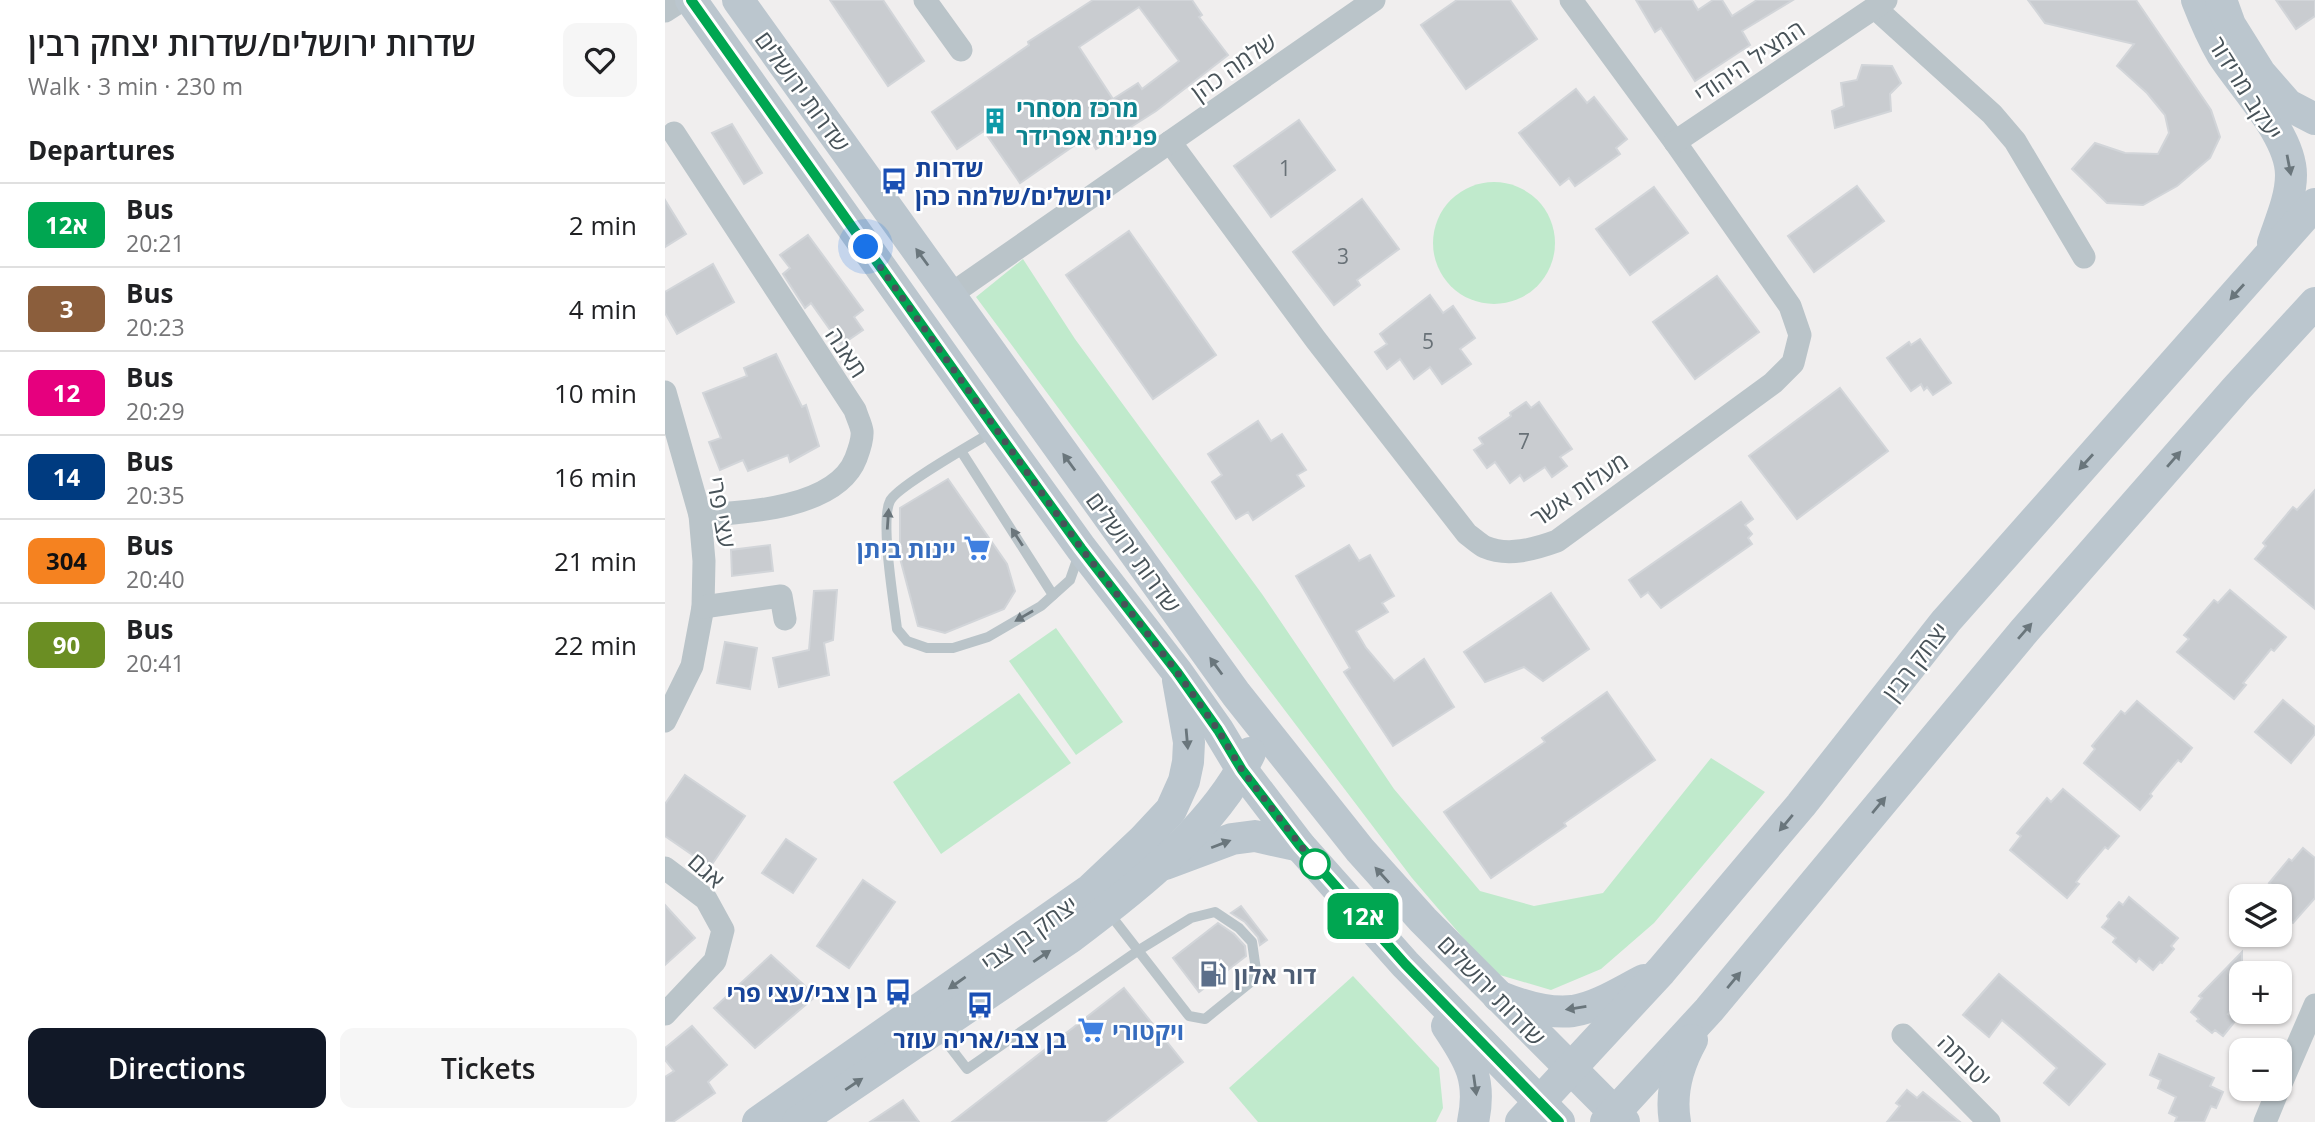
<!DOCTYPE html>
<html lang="en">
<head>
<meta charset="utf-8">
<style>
  :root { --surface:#fff; --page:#f6f6f6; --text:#202124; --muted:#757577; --line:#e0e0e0; --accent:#111827 }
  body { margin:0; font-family:"Open Sans","Noto Sans Hebrew",sans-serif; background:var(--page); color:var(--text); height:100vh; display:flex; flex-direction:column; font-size:26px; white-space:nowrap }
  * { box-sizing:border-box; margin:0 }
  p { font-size:23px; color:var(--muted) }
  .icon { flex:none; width:38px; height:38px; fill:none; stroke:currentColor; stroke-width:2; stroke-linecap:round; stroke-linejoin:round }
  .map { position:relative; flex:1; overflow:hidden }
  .sheet { display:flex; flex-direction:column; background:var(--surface); width:665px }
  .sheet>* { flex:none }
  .badge { padding:0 14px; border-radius:10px; font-size:24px; line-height:46px }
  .controls { position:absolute; left:1564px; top:884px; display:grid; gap:14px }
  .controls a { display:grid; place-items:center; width:63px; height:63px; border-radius:14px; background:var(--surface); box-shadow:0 2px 5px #0004; font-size:35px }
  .you { position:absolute; width:35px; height:35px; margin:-18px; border:5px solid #fff; border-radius:50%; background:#1a73e8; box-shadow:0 0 0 10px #1a73e833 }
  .map>.badge { position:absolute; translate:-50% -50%; box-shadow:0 0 0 4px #fff }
  h2 { padding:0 28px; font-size:26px; line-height:63px }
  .round { display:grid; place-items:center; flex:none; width:74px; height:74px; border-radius:14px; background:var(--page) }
  .overview { display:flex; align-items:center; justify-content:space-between; height:119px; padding:0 28px }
  h1 { font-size:33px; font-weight:600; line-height:52px }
  .action { display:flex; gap:14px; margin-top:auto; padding:14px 28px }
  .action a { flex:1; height:80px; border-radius:14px; background:var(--accent); color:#fff; font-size:28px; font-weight:600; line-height:80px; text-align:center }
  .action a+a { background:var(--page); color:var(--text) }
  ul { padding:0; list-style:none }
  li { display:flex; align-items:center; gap:21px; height:84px; padding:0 28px; border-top:2px solid var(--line) }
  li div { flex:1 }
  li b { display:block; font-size:26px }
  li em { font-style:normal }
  li .badge { min-width:77px; font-weight:700; text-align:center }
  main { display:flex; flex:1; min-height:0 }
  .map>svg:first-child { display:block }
</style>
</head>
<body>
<main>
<section class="sheet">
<div class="overview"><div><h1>שדרות ירושלים/שדרות יצחק רבין</h1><p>Walk · 3 min · 230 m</p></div><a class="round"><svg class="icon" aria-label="heart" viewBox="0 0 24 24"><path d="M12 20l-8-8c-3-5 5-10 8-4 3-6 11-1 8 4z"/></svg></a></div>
<h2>Departures</h2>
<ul>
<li><span class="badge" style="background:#00a651;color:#fff">12א</span><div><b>Bus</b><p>20:21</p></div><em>2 min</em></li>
<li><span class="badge" style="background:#8b5e3c;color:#fff">3</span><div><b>Bus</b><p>20:23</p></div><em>4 min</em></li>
<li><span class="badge" style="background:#e6007e;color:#fff">12</span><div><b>Bus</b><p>20:29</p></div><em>10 min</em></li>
<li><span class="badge" style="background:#003b80;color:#fff">14</span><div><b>Bus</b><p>20:35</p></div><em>16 min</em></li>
<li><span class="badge" style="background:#f58220;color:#111">304</span><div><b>Bus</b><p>20:40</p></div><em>21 min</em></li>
<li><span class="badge" style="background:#6b8e23;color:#fff">90</span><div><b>Bus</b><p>20:41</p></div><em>22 min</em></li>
</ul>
<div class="action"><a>Directions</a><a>Tickets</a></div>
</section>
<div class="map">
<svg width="1650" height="1122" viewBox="0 0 1650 1122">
  <rect width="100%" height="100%" fill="#f0eeee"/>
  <g fill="#c0eacc">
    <circle cx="829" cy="243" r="61"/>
    <path d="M358,259L410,339L597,594L729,789L815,891L869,906L938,893L1046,758L1100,792L989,923L936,969L886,990L828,973L747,878L521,580L311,297Z"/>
    <path d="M391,628L458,722L411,755L344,661Z"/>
    <path d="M354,693L406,763L276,854L228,782Z"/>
    <path d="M688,976L774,1068L778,1108L771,1122H593L564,1088Z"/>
  </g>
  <g fill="#c9ccd0" stroke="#d2d5d9" stroke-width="2" fill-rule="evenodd">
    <path d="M165,0H218L259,61L223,86Z"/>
    <path d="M428,0H527L537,15L534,17L563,55L491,111L431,149L423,136L355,183L319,131L292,149L267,112L364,45L363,42ZM474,7L514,61L477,89L473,83L448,99L414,47Z"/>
    <path d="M792,0H845L872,39L801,89L756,25Z"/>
    <path d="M971,0H1027L1033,10L1048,0H1057L1067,16L1092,0H1128L1077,31L1085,45L1030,81L996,28L990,32Z"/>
    <path d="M1363,0H1471L1546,110L1555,137L1545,158L1512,186L1478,205L1442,203L1407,169L1430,143L1460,153L1493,154L1504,133L1500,115L1482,93L1452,66L1469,44L1380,23Z"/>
    <path d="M1611,0H1650V16L1631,29Z"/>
    <path d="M1197,65L1227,66L1236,83L1225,94L1226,111L1170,128L1167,111L1179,106L1176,83L1192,80Z"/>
    <path d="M911,89L922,103L929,97L962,139L951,148L955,154L910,186L904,178L895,185L854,133Z"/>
    <path d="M634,120L670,170L606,217L569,166Z"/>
    <path d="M67,124L97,173L79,184L47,133Z"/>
    <path d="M1192,186L1219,221L1149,272L1123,236Z"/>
    <path d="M989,187L1023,233L965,275L931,229Z"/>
    <path d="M697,199L734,249L692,280L695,285L669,305L628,252Z"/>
    <path d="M0,200L21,234L0,247Z"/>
    <path d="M464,231L551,355L488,399L401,275Z"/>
    <path d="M143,235L198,310L189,317L198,330L176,345L146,303L140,308L118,274L125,268L115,255Z"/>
    <path d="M48,264L69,302L12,334L0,313V292Z"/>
    <path d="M1052,276L1094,332L1030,379L988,322Z"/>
    <path d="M765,295L778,313L788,306L810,338L795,349L806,364L777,384L765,367L749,379L735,359L722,369L710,352L722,344L715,334Z"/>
    <path d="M1255,339L1286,383L1268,395L1262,387L1259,390L1256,384L1246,391L1222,358L1244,342L1246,345Z"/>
    <path d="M111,354L137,407L141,405L154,446L125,462L123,455L83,471L78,460L55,470L44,442L56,438L38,393L82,376L79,368Z"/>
    <path d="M1175,388L1223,451L1132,519L1084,456Z"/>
    <path d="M861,402L866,408L874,402L907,449L895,457L902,466L887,477L880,467L859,481L855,475L845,483L830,462L822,468L809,450L818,444L814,438L846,416L845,413Z"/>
    <path d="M593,421L606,441L617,434L641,470L632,475L639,486L588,520L583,512L571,519L547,482L557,475L543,454Z"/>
    <path d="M283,479L342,564L350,591L339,609L280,633L253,626L235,558V508Z"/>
    <path d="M1650,490V609L1590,559L1601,546L1598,543L1628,507L1632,510Z"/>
    <path d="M1076,502L1088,519L1080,525L1087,534L1083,538L1087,544L996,608L983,592L976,597L964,580Z"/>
    <path d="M105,545L108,571L67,576L66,550Z"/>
    <path d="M684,545L694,561L705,555L729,596L717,603L723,612L691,631L701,648L729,681L759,659L789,707L728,746L679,672L685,668L631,576Z"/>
    <path d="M172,590L168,640L159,643L164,675L114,687L108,658L144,650L149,591Z"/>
    <path d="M1565,590L1621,637L1609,651L1606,649L1578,683L1581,685L1569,699L1512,652L1524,639L1519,635L1549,600L1553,603Z"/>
    <path d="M886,593L924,649L878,681L859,667L820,682L799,652Z"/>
    <path d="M60,642L92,648L85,689L52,683Z"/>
    <path d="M942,692L990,760L899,823L901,826L826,878L779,812L880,742L877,738Z"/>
    <path d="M1618,700L1650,727V734L1626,763L1590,732Z"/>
    <path d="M1472,701L1527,748L1516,762L1513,760L1497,779L1485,794L1487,796L1475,810L1419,763L1430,749L1427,746L1456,711L1460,714Z"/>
    <path d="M20,775L80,816L45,867L0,836V804Z"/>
    <path d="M1398,789L1454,836L1443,849L1440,847L1417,874L1411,882L1414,884L1402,898L1345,850L1356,836L1352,833L1382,798L1386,802Z"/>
    <path d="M121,839L151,859L128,893L97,873Z"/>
    <path d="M1638,848L1650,858V898L1628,923L1615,913V896H1598L1607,885L1604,883L1624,859L1627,861Z"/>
    <path d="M198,880L230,902L184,968L152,946Z"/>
    <path d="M1464,897L1513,938L1506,946L1509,949L1497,963L1495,962L1488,970L1474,958L1471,962L1448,942L1451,938L1437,927L1444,919L1442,916L1454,902L1458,905Z"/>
    <path d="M0,905L30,938L0,965Z"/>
    <path d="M576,906L602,940L595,945L593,937L580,922L566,913Z"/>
    <path d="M553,923L569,934L580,946L581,956L534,992L508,958Z"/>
    <path d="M1577,952V999L1563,1014L1571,1020L1558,1036L1550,1030L1547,1033L1532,1021L1534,1019L1526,1012L1537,998L1534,996Z"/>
    <path d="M106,955L151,996L90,1048L49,1008Z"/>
    <path d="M1334,974L1440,1064L1404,1105L1379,1083L1392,1068L1357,1037L1337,1020L1324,1037L1298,1015Z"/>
    <path d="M459,988L518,1062L440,1122H287Z"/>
    <path d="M27,1026L62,1065L43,1082L50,1093L8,1122H0V1077L9,1071L0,1060V1048Z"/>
    <path d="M1494,1054L1549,1078L1545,1086L1558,1092L1551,1108L1546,1106L1539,1122H1510L1512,1117L1504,1113L1511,1097L1493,1088L1496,1080L1485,1075Z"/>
    <path d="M1242,1090L1252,1098L1258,1092L1295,1122H1222L1235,1106L1231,1103Z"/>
    <path d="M238,1100L254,1122H205Z"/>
  </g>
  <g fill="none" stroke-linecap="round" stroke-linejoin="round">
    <g stroke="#bac4c9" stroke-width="10">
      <path d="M327,432C309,443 231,487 225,501C215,521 229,603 232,629L242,641L262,648H288L323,637L376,606L405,580L414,554"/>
      <path d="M296,451L388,595"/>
      <path d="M272,1030L302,1069L474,950L526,918L550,912L574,928L587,942L591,970L587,981L540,1019L524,1016L444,913"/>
    </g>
    <g stroke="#bac4c9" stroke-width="23">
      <path d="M260,0L296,50"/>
      <path d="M1210,8L1327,114L1350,141L1419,257"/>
      <path d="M0,11L17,0"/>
      <path d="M9,133L190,410C192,417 196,424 197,431C198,439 194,450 191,458C172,508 81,513 35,515"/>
      <path d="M505,142L651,340L802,534C808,538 814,544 820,547C843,557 870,549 892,541L1108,383L1128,363L1135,335L1125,306L1010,142L906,0"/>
      <path d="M1010,142L1221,0"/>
      <path d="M285,295L709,0"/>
      <path d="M0,392L35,515L39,561L38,607L27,666L0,721"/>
      <path d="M38,607L116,596L120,619"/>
      <path d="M0,868L41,899L58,930L50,961L0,1014"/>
      <path d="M1238,1035L1324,1122"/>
      <path d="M1615,1086L1650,1005"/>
      <path d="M1600,1122L1614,1088"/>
    </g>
    <g stroke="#bbc6ce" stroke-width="32">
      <path d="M26,0L331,430L416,548L512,672L553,730L577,770L635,846L740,964L894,1122"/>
      <path d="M73,0L571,694L695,850L758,920L959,1122"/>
      <path d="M1532,0C1539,18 1547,37 1557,54C1578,87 1626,135 1626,175C1626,198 1615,222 1608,243"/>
      <path d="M1556,0L1565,25L1595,73L1623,105L1650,119"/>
      <path d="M500,864L567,839L590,836L635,846"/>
      <path d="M833,996C855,1005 884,1014 908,1011C933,1007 957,991 979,980"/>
      <path d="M782,1026C805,1060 817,1080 808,1122"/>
      <path d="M93,1122L426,889L478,840L506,810L519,781L523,762L524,742L513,680"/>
      <path d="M133,1122L406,937C470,889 550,827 585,753"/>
      <path d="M856,1122L996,971L1136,805L1281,621L1650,204"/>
      <path d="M941,1122L1044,1010L1360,630L1571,389L1650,303"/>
      <path d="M1010,1122C1005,1093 1013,1065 1027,1040"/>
    </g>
  </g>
  <defs><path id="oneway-solid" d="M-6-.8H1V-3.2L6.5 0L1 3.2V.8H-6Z" transform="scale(1.75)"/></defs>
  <g fill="#6a767c">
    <use href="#oneway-solid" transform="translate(1624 165) rotate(79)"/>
    <use href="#oneway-solid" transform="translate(257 257) rotate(-126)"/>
    <use href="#oneway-solid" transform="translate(1572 292) rotate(132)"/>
    <use href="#oneway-solid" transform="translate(1509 459) rotate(-49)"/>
    <use href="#oneway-solid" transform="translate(404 462) rotate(-126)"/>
    <use href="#oneway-solid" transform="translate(1421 462) rotate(132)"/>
    <use href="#oneway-solid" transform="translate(1360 631) rotate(-49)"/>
    <use href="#oneway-solid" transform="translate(551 666) rotate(-126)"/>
    <use href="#oneway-solid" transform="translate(522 739) rotate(85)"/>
    <use href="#oneway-solid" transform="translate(1214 805) rotate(-50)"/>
    <use href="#oneway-solid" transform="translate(1121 823) rotate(130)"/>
    <use href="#oneway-solid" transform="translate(556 844) rotate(-21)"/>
    <use href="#oneway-solid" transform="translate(717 875) rotate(-132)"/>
    <use href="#oneway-solid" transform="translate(377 956) rotate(-34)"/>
    <use href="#oneway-solid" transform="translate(1069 980) rotate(-50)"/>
    <use href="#oneway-solid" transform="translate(292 983) rotate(145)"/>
    <use href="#oneway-solid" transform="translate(911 1008) rotate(171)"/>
    <use href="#oneway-solid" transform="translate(189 1084) rotate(-34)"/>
    <use href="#oneway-solid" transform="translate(810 1085) rotate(82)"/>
  </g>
  <g fill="#6a757b">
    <use href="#oneway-solid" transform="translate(223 519) rotate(-86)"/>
    <use href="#oneway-solid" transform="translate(352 537) rotate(-123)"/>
    <use href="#oneway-solid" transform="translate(359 616) rotate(150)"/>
  </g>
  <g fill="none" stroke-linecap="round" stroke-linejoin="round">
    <g stroke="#fff" stroke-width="16">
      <path id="line" d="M26,0L331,430L416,548L512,672L553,730L577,770L635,846L740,964L894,1122"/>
    </g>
    <use href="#line" stroke="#00a651" stroke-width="10"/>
    <path stroke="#485359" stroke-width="7" stroke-dasharray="0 12.6" d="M201,247L416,548L512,672L553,730L577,770L650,864"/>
  </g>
  <defs>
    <g id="building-bare" transform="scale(2.1)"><path d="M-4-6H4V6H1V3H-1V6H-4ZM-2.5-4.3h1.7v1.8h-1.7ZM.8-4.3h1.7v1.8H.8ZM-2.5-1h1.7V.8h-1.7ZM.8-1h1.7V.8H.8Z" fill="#0f9aa8" stroke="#fff" stroke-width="2.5" paint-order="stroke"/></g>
    <g id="bus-bare" transform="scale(2.1)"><path d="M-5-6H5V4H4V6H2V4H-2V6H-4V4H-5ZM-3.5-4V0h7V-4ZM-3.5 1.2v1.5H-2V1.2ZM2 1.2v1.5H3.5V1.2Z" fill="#1a4fb4" stroke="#fff" stroke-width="2.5" paint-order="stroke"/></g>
    <g id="supermarket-bare" transform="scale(2.1)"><path d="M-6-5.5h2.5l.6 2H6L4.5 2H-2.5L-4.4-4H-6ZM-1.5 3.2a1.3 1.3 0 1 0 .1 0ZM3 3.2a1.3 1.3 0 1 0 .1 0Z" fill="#3f7fe0" stroke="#fff" stroke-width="2.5" paint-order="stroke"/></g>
    <g id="fuel-bare" transform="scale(2.1)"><path d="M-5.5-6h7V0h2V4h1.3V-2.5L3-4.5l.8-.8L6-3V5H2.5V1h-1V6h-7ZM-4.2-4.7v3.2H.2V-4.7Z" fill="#5c6f8a" stroke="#fff" stroke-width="2.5" paint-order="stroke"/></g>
  </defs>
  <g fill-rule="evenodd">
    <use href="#building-bare" x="330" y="121"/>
    <use href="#bus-bare" x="229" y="181"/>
    <use href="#supermarket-bare" x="312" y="548"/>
    <use href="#fuel-bare" x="548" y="974"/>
    <use href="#bus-bare" x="233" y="992"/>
    <use href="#bus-bare" x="315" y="1005"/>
    <use href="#supermarket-bare" x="426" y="1030"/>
  </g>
  <circle fill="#fff" stroke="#00a651" stroke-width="3.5" cx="650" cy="864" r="14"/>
  <g text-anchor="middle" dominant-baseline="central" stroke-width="5" stroke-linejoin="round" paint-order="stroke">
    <g font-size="21" fill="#687177">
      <text x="620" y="168">1</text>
      <text x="678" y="256">3</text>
      <text x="763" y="341">5</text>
      <text x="859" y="441">7</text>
    </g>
    <g font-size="24" fill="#485359" stroke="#fff">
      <text transform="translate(1084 61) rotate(-34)">המציל היהודי</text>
      <text transform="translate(568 66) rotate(-35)">שלמה כהן</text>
      <text transform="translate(1581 88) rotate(58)">יעקב מרידור</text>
      <text transform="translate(138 91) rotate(54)">שדרות ירושלים</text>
      <text transform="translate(182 352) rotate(57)">תאנה</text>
      <text transform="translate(914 489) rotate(-34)">מעלות אשר</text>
      <text transform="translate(57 512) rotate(80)">עצי פרי</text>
      <text transform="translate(469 552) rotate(54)">שדרות ירושלים</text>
      <text transform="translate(1250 661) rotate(-52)">יצחק רבין</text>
      <text transform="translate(42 870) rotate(42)">אגם</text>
      <text transform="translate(364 933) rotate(-35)">יצחק בן צבי</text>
      <text transform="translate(827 990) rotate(46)">שדרות ירושלים</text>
      <text transform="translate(1300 1060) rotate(45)">יטבתה</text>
    </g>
    <g font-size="24" font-weight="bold" fill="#0d838f" stroke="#fff" text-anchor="start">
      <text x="351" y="107">מרכז מסחרי<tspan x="351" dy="28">פנינת אפרידר</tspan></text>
    </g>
    <g font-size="24" font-weight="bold" fill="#164399" stroke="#fff" text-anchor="start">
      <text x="250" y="167">שדרות<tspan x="250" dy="28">ירושלים/שלמה כהן</tspan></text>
      <text x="212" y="992" text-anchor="end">בן צבי/עצי פרי</text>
      <text x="315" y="1038" text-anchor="middle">בן צבי/אריה עוזר</text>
    </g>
    <g font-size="24" font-weight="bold" fill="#366cbe" stroke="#fff" text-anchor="end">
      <text x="291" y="548">יינות ביתן</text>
      <text x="447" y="1030" text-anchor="start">ויקטורי</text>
    </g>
    <g font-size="24" font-weight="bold" fill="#4e5e75" stroke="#fff" text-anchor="start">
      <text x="569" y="974">דור אלון</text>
    </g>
  </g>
</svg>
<div class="controls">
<a><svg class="icon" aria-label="layers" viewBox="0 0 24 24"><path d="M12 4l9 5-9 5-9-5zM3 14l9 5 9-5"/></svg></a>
<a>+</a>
<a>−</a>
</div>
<div class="you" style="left:201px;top:247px"></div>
<b class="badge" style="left:698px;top:916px;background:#00a651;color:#fff">12א</b>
</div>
</main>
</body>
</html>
